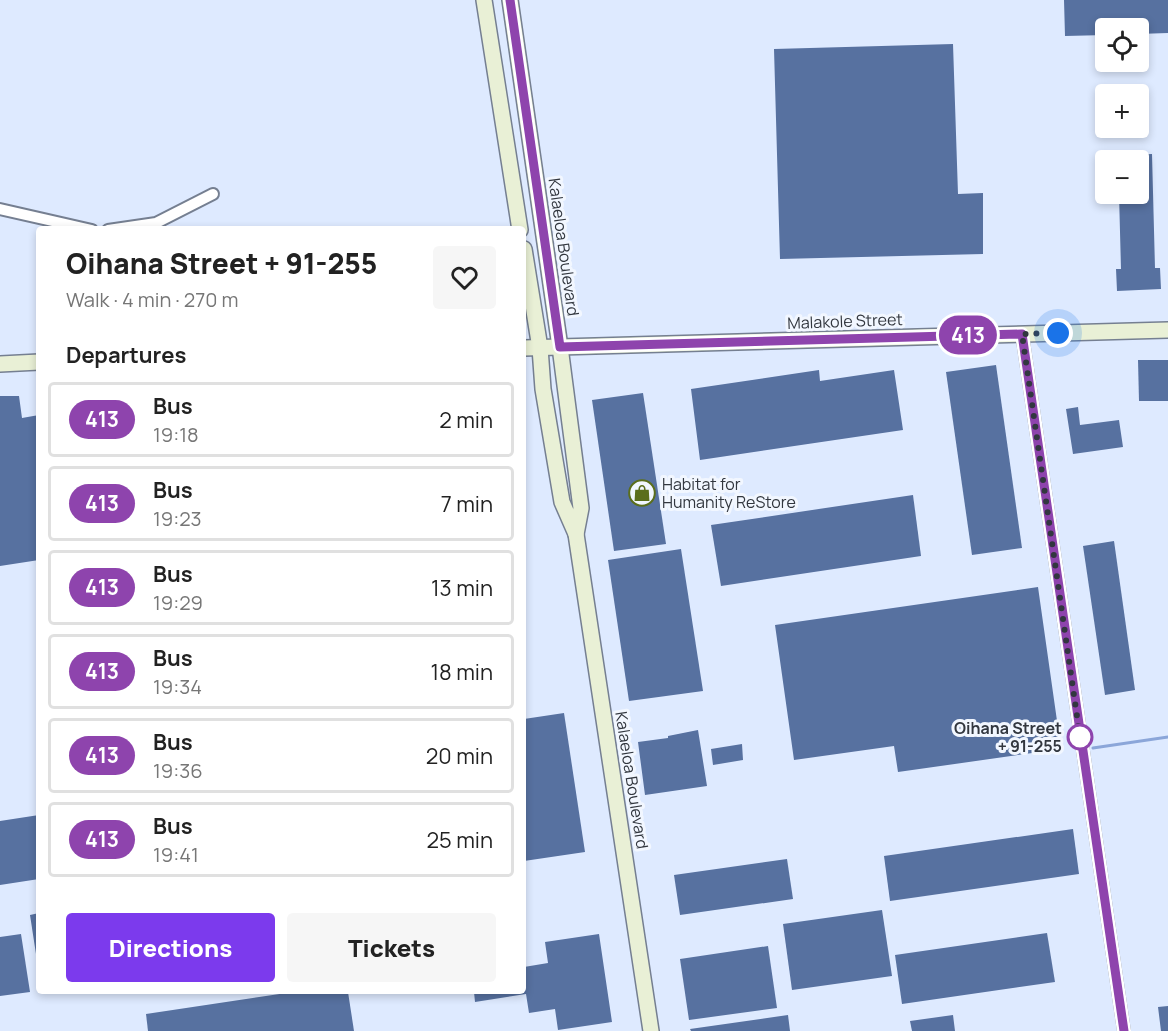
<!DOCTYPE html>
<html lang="en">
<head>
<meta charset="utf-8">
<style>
  :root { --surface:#fff; --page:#f6f6f6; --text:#222; --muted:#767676; --line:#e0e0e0; --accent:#7c3aed }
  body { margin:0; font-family:Manrope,sans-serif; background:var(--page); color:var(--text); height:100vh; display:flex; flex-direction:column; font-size:22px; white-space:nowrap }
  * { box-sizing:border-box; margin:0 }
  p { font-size:20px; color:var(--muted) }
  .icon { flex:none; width:33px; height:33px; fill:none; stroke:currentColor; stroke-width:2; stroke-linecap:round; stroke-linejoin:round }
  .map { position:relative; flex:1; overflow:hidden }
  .sheet { position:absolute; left:36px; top:226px; width:490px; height:768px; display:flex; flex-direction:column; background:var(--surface); border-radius:6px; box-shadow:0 3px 9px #0003 }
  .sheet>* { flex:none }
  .badge { padding:0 12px; border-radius:20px; font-size:21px; line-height:39px }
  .buttons { position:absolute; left:1095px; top:18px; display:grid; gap:12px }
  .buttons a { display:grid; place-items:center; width:54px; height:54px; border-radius:6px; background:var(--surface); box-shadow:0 3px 9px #0003; font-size:30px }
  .you { position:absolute; width:30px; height:30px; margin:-15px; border:4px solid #fff; border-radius:50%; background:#1a73e8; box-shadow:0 0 0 9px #1a73e833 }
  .map>.badge { position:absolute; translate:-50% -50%; box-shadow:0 0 0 3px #fff }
  h2 { padding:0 30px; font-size:22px; line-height:54px }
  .round { display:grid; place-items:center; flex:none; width:63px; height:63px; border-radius:6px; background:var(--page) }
  .head { display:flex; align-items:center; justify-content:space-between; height:102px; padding:0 30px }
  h1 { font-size:28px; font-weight:800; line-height:45px }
  .cta { display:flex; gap:12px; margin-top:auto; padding:12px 30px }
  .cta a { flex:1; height:69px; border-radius:6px; background:var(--accent); color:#fff; font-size:24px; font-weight:800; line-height:69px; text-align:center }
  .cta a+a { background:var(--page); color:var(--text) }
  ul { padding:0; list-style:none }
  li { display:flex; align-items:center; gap:18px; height:75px; margin:0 12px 9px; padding:0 18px; border:3px solid var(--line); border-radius:6px }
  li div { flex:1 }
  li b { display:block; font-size:22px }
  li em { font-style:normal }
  li .badge { min-width:66px; font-weight:700; text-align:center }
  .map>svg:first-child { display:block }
</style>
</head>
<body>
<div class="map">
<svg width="1168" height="1031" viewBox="0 0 1168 1031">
  <rect width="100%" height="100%" fill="#deeaff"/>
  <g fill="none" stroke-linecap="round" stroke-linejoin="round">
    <path stroke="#8ba6d9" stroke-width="3" d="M1093,748L1168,737"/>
  </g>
  <g fill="#5771a0">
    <path d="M1064,0H1168V33L1138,34V28H1106V35L1065,36Z"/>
    <path d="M953,44L958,194L983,193V254L780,259L774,49Z"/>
    <path d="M1152,154L1155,268H1160L1161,289L1117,291L1116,269H1121L1119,194H1138V160H1118V155Z"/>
    <path d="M1138,360H1168V401H1139Z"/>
    <path d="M996,365L1022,548L972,555L946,372Z"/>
    <path d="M819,370L820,381L894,370L903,430L700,460L691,389Z"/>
    <path d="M643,393L666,544L614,551L592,400Z"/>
    <path d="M0,396H19L22,418L39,415V560L0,566Z"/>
    <path d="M1078,407L1080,425L1119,420L1123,447L1073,454L1066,409Z"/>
    <path d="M913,495L921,556L721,586L711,525Z"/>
    <path d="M1114,541L1135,690L1105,695L1083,546Z"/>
    <path d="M681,549L703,691L629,701L608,560Z"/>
    <path d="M1038,587L1061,749L898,772L894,746L794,760L775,625Z"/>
    <path d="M564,713L585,852L524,861V719Z"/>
    <path d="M698,730L707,786L645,795L638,742L668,738V736Z"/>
    <path d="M742,744L743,760L713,765L711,749Z"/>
    <path d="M39,815V879L0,885V821Z"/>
    <path d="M1073,829L1079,874L890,901L884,856Z"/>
    <path d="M787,859L793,899L680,915L674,875Z"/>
    <path d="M882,910L892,976L792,990L783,924Z"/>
    <path d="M39,913V967H38L30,915Z"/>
    <path d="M1047,933L1055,982L902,1004L895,955Z"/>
    <path d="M21,934L30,992L0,996V937Z"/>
    <path d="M599,934L612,1022L558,1030L555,1009L529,1013L526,994L475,1002L474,992H524V967L548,963L545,942Z"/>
    <path d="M768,946L777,1008L689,1020L680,959Z"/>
    <path d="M293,992H348L354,1031H148L146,1014Z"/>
    <path d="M1168,1006V1031H1161L1158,1007Z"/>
    <path d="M788,1015L790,1031H691L690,1029Z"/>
    <path d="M953,1015L955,1031H912L910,1021Z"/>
  </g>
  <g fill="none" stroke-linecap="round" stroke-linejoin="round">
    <g stroke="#757f91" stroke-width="14">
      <g id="street">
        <path d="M0,209L92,230"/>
        <path d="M108,230L156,223L213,194"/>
        <path d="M1022,334L1124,1031"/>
      </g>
    </g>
    <g stroke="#757f91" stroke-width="18">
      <g id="secondary">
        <path d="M484,0L520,230"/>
        <path d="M510,0L560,347L581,508L576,534"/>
        <path d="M524,249L540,348L543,389L562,502L576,534L651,1031"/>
        <path d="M524,348L1168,330"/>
        <path d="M0,364L39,362"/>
      </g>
    </g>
    <use href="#street" stroke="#fff" stroke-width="10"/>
    <use href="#secondary" stroke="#e9f0d6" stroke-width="15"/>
  </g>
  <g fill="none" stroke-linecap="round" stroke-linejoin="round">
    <g stroke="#fff" stroke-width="14">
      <path id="line" d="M510,0L560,347L1022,334L1124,1031"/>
    </g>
    <use href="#line" stroke="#8e44ad" stroke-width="9"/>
    <path stroke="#32373f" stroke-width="6" stroke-dasharray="0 10.8" d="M1058,333L1022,334L1080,737"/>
  </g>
  <defs>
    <g id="shop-ring" transform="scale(1.35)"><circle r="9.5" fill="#f2f7ff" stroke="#5b6e1c" stroke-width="1.5"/><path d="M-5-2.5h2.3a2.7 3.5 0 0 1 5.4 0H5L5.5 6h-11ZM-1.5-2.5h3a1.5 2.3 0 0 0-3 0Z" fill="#5b6e1c"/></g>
  </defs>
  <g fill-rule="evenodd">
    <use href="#shop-ring" x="642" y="493"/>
  </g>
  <circle fill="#fff" stroke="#8e44ad" stroke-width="3" cx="1080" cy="737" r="12"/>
  <g text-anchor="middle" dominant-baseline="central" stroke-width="6" stroke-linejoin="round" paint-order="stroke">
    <g font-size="16" fill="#32373f" stroke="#f2f7ff">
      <text transform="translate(564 247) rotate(82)">Kalaeloa Boulevard</text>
      <text transform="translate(845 321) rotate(-2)">Malakole Street</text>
      <text transform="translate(632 780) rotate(81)">Kalaeloa Boulevard</text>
    </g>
    <g font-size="16" fill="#32373f" stroke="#f2f7ff" text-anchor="start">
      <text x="662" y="484">Habitat for<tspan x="662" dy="18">Humanity ReStore</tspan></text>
    </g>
    <g font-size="16" font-weight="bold" fill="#32373f" stroke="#f2f7ff" text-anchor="end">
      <text x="1062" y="728">Oihana Street<tspan x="1062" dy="18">+ 91-255</tspan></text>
    </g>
  </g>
</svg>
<div class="buttons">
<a><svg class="icon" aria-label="locate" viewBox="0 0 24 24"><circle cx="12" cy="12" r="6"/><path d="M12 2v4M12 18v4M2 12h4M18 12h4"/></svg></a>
<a>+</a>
<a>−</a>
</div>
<div class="you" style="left:1058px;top:333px"></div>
<b class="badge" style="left:968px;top:335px;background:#8e44ad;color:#fff">413</b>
<section class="sheet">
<div class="head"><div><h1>Oihana Street + 91-255</h1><p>Walk · 4 min · 270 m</p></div><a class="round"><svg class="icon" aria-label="heart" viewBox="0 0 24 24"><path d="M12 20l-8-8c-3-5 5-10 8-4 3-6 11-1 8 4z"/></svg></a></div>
<h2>Departures</h2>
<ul>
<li><span class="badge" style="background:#8e44ad;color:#fff">413</span><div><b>Bus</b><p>19:18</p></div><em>2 min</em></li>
<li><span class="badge" style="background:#8e44ad;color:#fff">413</span><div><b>Bus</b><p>19:23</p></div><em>7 min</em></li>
<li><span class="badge" style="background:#8e44ad;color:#fff">413</span><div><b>Bus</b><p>19:29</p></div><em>13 min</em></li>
<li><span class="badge" style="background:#8e44ad;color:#fff">413</span><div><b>Bus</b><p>19:34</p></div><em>18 min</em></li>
<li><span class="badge" style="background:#8e44ad;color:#fff">413</span><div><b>Bus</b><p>19:36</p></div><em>20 min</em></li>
<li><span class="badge" style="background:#8e44ad;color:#fff">413</span><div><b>Bus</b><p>19:41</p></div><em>25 min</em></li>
</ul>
<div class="cta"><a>Directions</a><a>Tickets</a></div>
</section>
</div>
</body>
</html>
